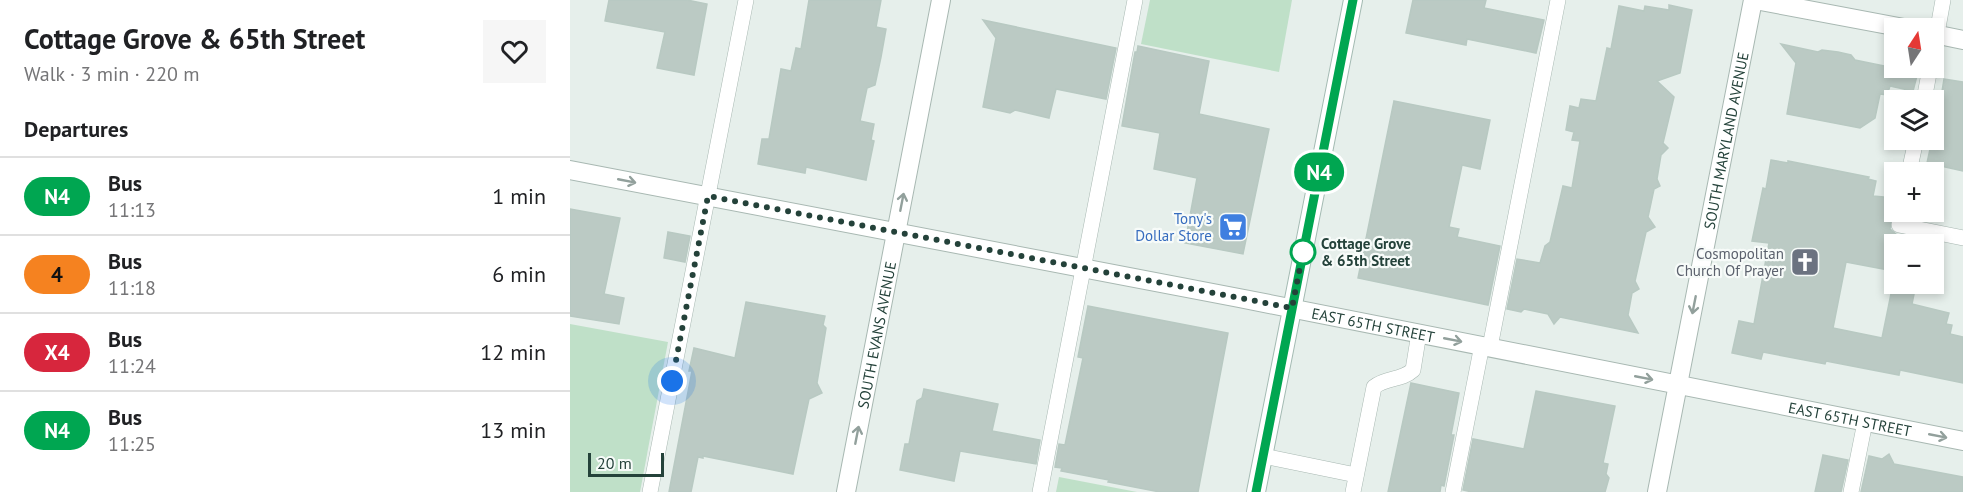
<!DOCTYPE html>
<html lang="en">
<head>
<meta charset="utf-8">
<style>
  :root { --surface:#fff; --page:#f6f6f6; --text:#202124; --muted:#757577; --line:#e0e0e0 }
  body { margin:0; font-family:"PT Sans",sans-serif; background:var(--page); color:var(--text); height:100vh; display:flex; flex-direction:column; font-size:22px; white-space:nowrap }
  * { box-sizing:border-box; margin:0 }
  p { font-size:20px; color:var(--muted) }
  .icon { flex:none; width:33px; height:33px; fill:none; stroke:currentColor; stroke-width:2; stroke-linecap:round; stroke-linejoin:round }
  .map { position:relative; flex:1; overflow:hidden }
  .drawer { display:flex; flex-direction:column; background:var(--surface); width:570px }
  .drawer>* { flex:none }
  .badge { padding:0 12px; border-radius:20px; font-size:21px; line-height:39px }
  .needle { width:39px; rotate:12deg }
  .controls { position:absolute; left:1314px; top:18px; display:grid; gap:12px }
  .controls a { display:grid; place-items:center; width:60px; height:60px; border-radius:0px; background:var(--surface); box-shadow:0 3px 9px #0003; font-size:30px }
  .scale { position:absolute; left:18px; bottom:15px; width:76px; box-sizing:border-box; padding-left:6px; border:3px solid #24423a; border-top:0; font-size:16px; line-height:21px; white-space:nowrap; color:#24423a; -webkit-text-stroke:4px #f7fbf9; paint-order:stroke }
  .you { position:absolute; width:30px; height:30px; margin:-15px; border:4px solid #fff; border-radius:50%; background:#1a73e8; box-shadow:0 0 0 9px #1a73e833 }
  .map>.badge { position:absolute; translate:-50% -50%; box-shadow:0 0 0 3px #fff }
  h2 { padding:0 24px; font-size:22px; line-height:54px }
  .round { display:grid; place-items:center; flex:none; width:63px; height:63px; border-radius:0px; background:var(--page) }
  .headline { display:flex; align-items:center; justify-content:space-between; height:102px; padding:0 24px }
  h1 { font-size:28px; font-weight:800; line-height:45px }
  ul { padding:0; list-style:none }
  li { display:flex; align-items:center; gap:18px; height:78px; padding:0 24px; border-top:2px solid var(--line) }
  li div { flex:1 }
  li b { display:block; font-size:22px }
  li em { font-style:normal }
  li .badge { min-width:66px; font-weight:700; text-align:center }
  main { display:flex; flex:1; min-height:0 }
  .map>svg:first-child { display:block }
</style>
</head>
<body>
<main>
<section class="drawer">
<div class="headline"><div><h1>Cottage Grove &amp; 65th Street</h1><p>Walk · 3 min · 220 m</p></div><a class="round"><svg class="icon" aria-label="heart" viewBox="0 0 24 24"><path d="M12 20l-8-8c-3-5 5-10 8-4 3-6 11-1 8 4z"/></svg></a></div>
<h2>Departures</h2>
<ul>
<li><span class="badge" style="background:#00a651;color:#fff">N4</span><div><b>Bus</b><p>11:13</p></div><em>1 min</em></li>
<li><span class="badge" style="background:#f58220;color:#111">4</span><div><b>Bus</b><p>11:18</p></div><em>6 min</em></li>
<li><span class="badge" style="background:#d7263d;color:#fff">X4</span><div><b>Bus</b><p>11:24</p></div><em>12 min</em></li>
<li><span class="badge" style="background:#00a651;color:#fff">N4</span><div><b>Bus</b><p>11:25</p></div><em>13 min</em></li>
</ul>
</section>
<div class="map">
<svg width="1393" height="492" viewBox="0 0 1393 492">
  <rect width="100%" height="100%" fill="#e6efeb"/>
  <g fill="#bfe0c8">
    <path d="M580,0H722L709,72L571,44Z"/>
    <path d="M0,324L98,342L70,492H0Z"/>
    <path d="M489,477L567,492H486Z"/>
  </g>
  <g fill="#bbcac4" stroke="#b8c9c2" stroke-width="1.5">
    <path d="M39,0H117L137,4L124,75L87,68L95,32L35,21Z"/>
    <path d="M239,0H311L306,27L316,29L311,57L305,85L297,88L290,121L304,124L301,140L304,141L296,180L236,167L235,173L188,164L192,139H199L211,69L221,71L226,48L231,49Z"/>
    <path d="M843,0H916L914,8L974,20L966,53L897,39L896,45L836,33Z"/>
    <path d="M1099,5L1122,10L1110,73L1087,81L1104,97L1093,143L1098,148L1091,155L1087,179L1090,186L1084,189L1078,217L1085,227L1076,232L1065,281L1069,289L1062,293L1058,315L1068,333L990,317L984,324L978,314L954,309L951,312L937,309L947,259L970,263L975,246L980,242L993,186L1002,188L1010,141L1002,140L1004,132L996,130L1000,106L1009,108L1011,99L1026,101L1037,48L1041,49L1049,6L1074,11L1075,6L1099,10Z"/>
    <path d="M413,20L546,48L536,99L486,89L479,118L445,110L440,113L413,107L426,38Z"/>
    <path d="M1211,44L1248,52L1252,50L1268,52L1281,55L1285,60L1324,68H1349L1343,91L1320,86L1317,95L1310,94L1305,118L1290,128L1217,114L1226,63Z"/>
    <path d="M568,46L639,61L629,114L699,129L673,254L615,243L627,178L584,169L590,133L552,126L565,52H567Z"/>
    <path d="M1374,79L1393,82V171L1357,163L1362,140H1364Z"/>
    <path d="M824,101L920,120L910,169L892,165L879,227L889,229L887,237L930,246L918,305L788,278Z"/>
    <path d="M1201,160L1218,163V161L1299,177L1298,179L1306,181L1303,196L1324,198L1320,229L1327,235L1355,240L1354,244H1324V271L1276,262L1263,328L1312,338L1323,284H1346L1342,304L1379,313L1376,324L1382,325L1380,334L1393,337V383L1330,370L1329,375L1256,361L1255,364L1193,352L1191,359L1162,353L1169,321L1184,324L1199,243L1182,241L1193,188L1196,189Z"/>
    <path d="M0,209L50,218L34,294L54,298L49,324L0,316Z"/>
    <path d="M98,232L120,236L115,262L94,258Z"/>
    <path d="M176,302L255,316L253,325L256,328L247,383L252,393L239,399L223,474L133,456V458L128,457L121,492H99L122,371H119L124,348L165,358Z"/>
    <path d="M518,306L658,333L628,492H590L538,482L539,480L491,471L492,468L485,467L489,444L495,445L513,358L508,357Z"/>
    <path d="M841,383L889,393L881,435H884L874,486L871,485L870,492H818Z"/>
    <path d="M354,389L428,404L422,431L470,440L466,464L390,451L384,481L330,470L335,444H339L347,401L352,398Z"/>
    <path d="M966,391L1045,406L1033,463L1038,464L1036,474L1039,478L1035,492H902L893,490L903,439L954,449Z"/>
    <path d="M1319,454L1324,464L1393,477V492H1291L1299,456L1312,459Z"/>
    <path d="M1253,455L1278,460L1271,492H1245Z"/>
  </g>
  <g fill="none" stroke-linecap="round" stroke-linejoin="round">
    <g stroke="#a8b8b2" stroke-width="16">
      <g id="service">
        <path d="M1364,50L1373,0"/>
        <path d="M1354,100L1360,68"/>
        <path d="M1339,172L1346,140"/>
        <path d="M1331,212L1329,225L1393,238"/>
        <path d="M920,347L988,0"/>
        <path d="M693,456L786,475"/>
        <path d="M80,492L176,0"/>
        <path d="M470,492L565,0"/>
        <path d="M783,492L804,387C816,377 831,381 843,370L849,333"/>
        <path d="M883,492L912,345"/>
        <path d="M1281,492L1295,422"/>
      </g>
    </g>
    <g stroke="#a8b8b2" stroke-width="20">
      <g id="minor">
        <path d="M1185,0L1334,28"/>
        <path d="M1364,34L1393,40"/>
        <path id="s1" d="M0,170L669,298L1393,441"/>
        <path id="s2" d="M276,492L371,0"/>
        <path id="s3" d="M1087,492L1183,0"/>
      </g>
    </g>
    <g stroke="#a4bbb3" stroke-width="20">
      <path id="secondary" d="M686,492L783,0"/>
    </g>
    <use href="#service" stroke="#fff" stroke-width="15"/>
    <use href="#minor" stroke="#fff" stroke-width="18"/>
    <use href="#secondary" stroke="#fff" stroke-width="18"/>
  </g>
  <defs><path id="oneway-shaft" d="M-6 0H5M1.5-3L5.5 0L1.5 3" fill="none" stroke-width="1.6" stroke-linecap="round" stroke-linejoin="round" transform="scale(1.5)"/></defs>
  <g stroke="#92a09c">
    <use href="#oneway-shaft" transform="translate(57 181) rotate(11)"/>
    <use href="#oneway-shaft" transform="translate(332 202) rotate(-79)"/>
    <use href="#oneway-shaft" transform="translate(1124 305) rotate(101)"/>
    <use href="#oneway-shaft" transform="translate(883 340) rotate(11)"/>
    <use href="#oneway-shaft" transform="translate(1074 378) rotate(11)"/>
    <use href="#oneway-shaft" transform="translate(287 435) rotate(-79)"/>
    <use href="#oneway-shaft" transform="translate(1368 436) rotate(11)"/>
  </g>
  <g fill="none" stroke-linecap="round" stroke-linejoin="round">
    <g stroke="#fff" stroke-width="14">
      <path id="line" d="M686,492L783,0"/>
    </g>
    <use href="#line" stroke="#00a651" stroke-width="9"/>
    <path stroke="#24423a" stroke-width="6" stroke-dasharray="0 10.8" d="M102,381L138,196L722,308L733,252"/>
  </g>
  <defs>
    <g id="supermarket-square" transform="scale(1.5)"><rect x="-9" y="-9" width="18" height="18" rx="4" fill="#3f7fe0" stroke="#f7fbf9"/><path d="M-6-5.5h2.5l.6 2H6L4.5 2H-2.5L-4.4-4H-6ZM-1.5 3.2a1.3 1.3 0 1 0 .1 0ZM3 3.2a1.3 1.3 0 1 0 .1 0Z" fill="#fff"/></g>
    <g id="church-square" transform="scale(1.5)"><rect x="-9" y="-9" width="18" height="18" rx="4" fill="#6b7280" stroke="#f7fbf9"/><path d="M-1.2-6h2.4v3.5h3.3v2.4h-3.3V6h-2.4V-.1h-3.3v-2.4h3.3Z" fill="#fff"/></g>
  </defs>
  <g fill-rule="evenodd">
    <use href="#supermarket-square" x="663" y="227"/>
    <use href="#church-square" x="1235" y="262"/>
  </g>
  <circle fill="#fff" stroke="#00a651" stroke-width="3" cx="733" cy="252" r="12"/>
  <g text-anchor="middle" dominant-baseline="central" stroke-width="4.5" stroke-linejoin="round" paint-order="stroke">
    <g font-size="15" fill="#24423a" stroke="#f7fbf9">
      <text stroke="none"><textPath href="#s3" startOffset="358">SOUTH MARYLAND AVENUE</textPath></text>
      <text stroke="none"><textPath href="#s1" startOffset="818">EAST 65TH STREET</textPath></text>
      <text stroke="none"><textPath href="#s2" startOffset="160">SOUTH EVANS AVENUE</textPath></text>
      <text stroke="none"><textPath href="#s1" startOffset="1304">EAST 65TH STREET</textPath></text>
    </g>
    <g font-size="15" fill="#366cbe" stroke="#f7fbf9" text-anchor="end">
      <text x="642" y="218">Tony's<tspan x="642" dy="17">Dollar Store</tspan></text>
    </g>
    <g font-size="15" font-weight="bold" fill="#24423a" stroke="#f7fbf9" text-anchor="start">
      <text x="751" y="243">Cottage Grove<tspan x="751" dy="17">&amp; 65th Street</tspan></text>
    </g>
    <g font-size="15" fill="#5b616d" stroke="#f7fbf9" text-anchor="end">
      <text x="1214" y="253">Cosmopolitan<tspan x="1214" dy="17">Church Of Prayer</tspan></text>
    </g>
  </g>
</svg>
<div class="controls">
<a><svg class="needle" viewBox="-14 -14 28 28"><path d="M0-13l5 13h-10z" fill="#e53935"/><path d="M0 13l5-13h-10z" fill="#757577"/></svg></a>
<a><svg class="icon" aria-label="layers" viewBox="0 0 24 24"><path d="M12 4l9 5-9 5-9-5zM3 14l9 5 9-5"/></svg></a>
<a>+</a>
<a>−</a>
</div>
<div class="scale">20 m</div>
<div class="you" style="left:102px;top:381px"></div>
<b class="badge" style="left:749px;top:172px;background:#00a651;color:#fff">N4</b>
</div>
</main>
</body>
</html>
